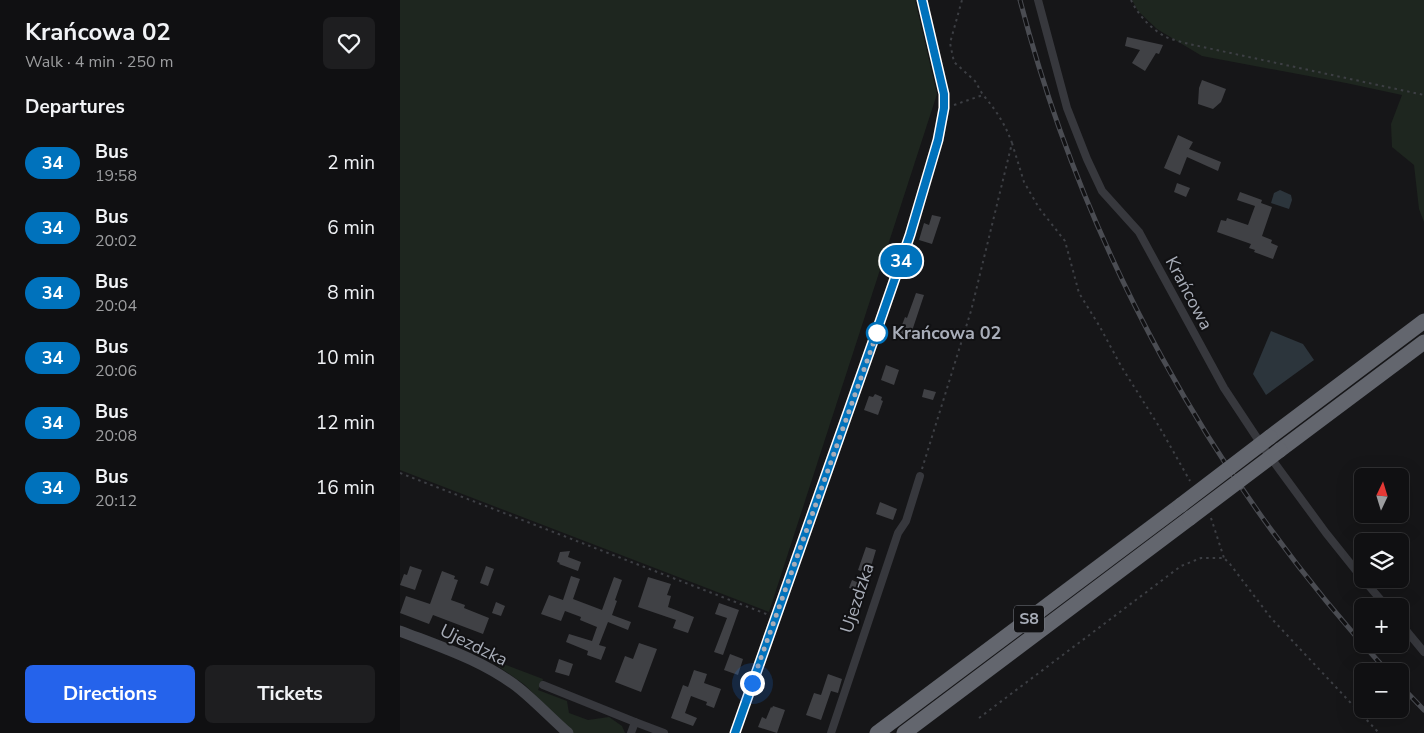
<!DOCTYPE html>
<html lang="en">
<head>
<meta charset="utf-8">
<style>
  :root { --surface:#101012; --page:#1e1e20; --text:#f1f3f6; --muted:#9c9d9f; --line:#303032; --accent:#2563eb }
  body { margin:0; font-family:"Nunito Sans",sans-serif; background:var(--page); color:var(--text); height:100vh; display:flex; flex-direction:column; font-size:19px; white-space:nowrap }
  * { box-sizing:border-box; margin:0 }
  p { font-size:16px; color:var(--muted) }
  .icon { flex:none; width:28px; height:28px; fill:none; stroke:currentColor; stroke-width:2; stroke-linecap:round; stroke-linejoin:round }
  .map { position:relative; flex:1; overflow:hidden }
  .drawer { display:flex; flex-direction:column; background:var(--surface); width:400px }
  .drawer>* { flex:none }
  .badge { padding:0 10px; border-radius:16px; font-size:18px; line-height:32px }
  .needle { width:32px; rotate:4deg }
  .buttons { position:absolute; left:954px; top:468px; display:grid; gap:10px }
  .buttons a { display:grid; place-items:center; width:55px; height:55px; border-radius:8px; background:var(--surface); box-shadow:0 5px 20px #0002,0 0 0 1px var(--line); font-size:25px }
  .you { position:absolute; width:25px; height:25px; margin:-12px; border:4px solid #fff; border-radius:50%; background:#1a73e8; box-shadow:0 0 0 8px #1a73e833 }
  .map>.badge { position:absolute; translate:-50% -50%; box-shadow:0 0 0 2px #fff }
  h2 { padding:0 25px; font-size:19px; line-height:45px }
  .round { display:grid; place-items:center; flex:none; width:52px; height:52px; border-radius:8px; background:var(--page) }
  .head { display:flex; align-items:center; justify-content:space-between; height:85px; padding:0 25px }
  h1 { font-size:24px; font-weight:700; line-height:38px }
  .action { display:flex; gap:10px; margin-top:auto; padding:10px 25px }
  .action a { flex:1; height:58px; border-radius:8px; background:var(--accent); color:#fff; font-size:20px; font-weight:700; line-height:58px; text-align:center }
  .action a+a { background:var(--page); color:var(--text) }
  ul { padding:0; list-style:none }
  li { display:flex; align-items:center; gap:15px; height:65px; padding:0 25px }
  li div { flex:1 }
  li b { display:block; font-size:19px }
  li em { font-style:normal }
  li .badge { min-width:55px; font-weight:700; text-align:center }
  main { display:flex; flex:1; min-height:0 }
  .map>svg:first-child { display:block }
</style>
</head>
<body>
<main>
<section class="drawer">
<div class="head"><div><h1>Krańcowa 02</h1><p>Walk · 4 min · 250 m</p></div><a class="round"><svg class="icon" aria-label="heart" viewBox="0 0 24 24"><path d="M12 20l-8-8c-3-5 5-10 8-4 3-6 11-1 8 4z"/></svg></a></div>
<h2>Departures</h2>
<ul>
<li><span class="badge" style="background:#0072bc;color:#fff">34</span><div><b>Bus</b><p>19:58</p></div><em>2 min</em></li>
<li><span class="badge" style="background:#0072bc;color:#fff">34</span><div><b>Bus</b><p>20:02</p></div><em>6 min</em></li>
<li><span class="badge" style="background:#0072bc;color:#fff">34</span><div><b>Bus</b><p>20:04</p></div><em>8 min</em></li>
<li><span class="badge" style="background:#0072bc;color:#fff">34</span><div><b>Bus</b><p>20:06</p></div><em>10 min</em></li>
<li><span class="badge" style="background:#0072bc;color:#fff">34</span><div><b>Bus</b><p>20:08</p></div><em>12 min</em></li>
<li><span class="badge" style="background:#0072bc;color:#fff">34</span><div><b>Bus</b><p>20:12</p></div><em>16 min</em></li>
</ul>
<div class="action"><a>Directions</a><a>Tickets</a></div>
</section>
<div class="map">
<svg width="1024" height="733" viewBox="0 0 1024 733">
  <rect width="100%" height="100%" fill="#161618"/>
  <g fill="#1e261f">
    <path d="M0,0H515L537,94L369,612L0,470Z"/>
    <path d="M732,0H1024V222L1019,209L1014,165L992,147L991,124L1002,95L946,83L802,56L757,29L738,11Z"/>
    <path d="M85,657L143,679L138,690L167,701L169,713L188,720L209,717L222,726L225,733H173L125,685Z"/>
  </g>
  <g fill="#2c353c">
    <path d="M880,190L891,195L892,200L889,209L871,203L874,193Z"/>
    <path d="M871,331L903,344L914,360L866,395L853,374Z"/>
  </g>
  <g fill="#404145">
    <path d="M727,37L763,45L759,54L756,53L745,71L732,63L740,50L725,46Z"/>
    <path d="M802,80L826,89L821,102L813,109L798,104L799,88Z"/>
    <path d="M778,135L793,142L789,149L821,162L818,171L787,157L780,175L764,168Z"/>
    <path d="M777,183L790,188L786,197L774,192Z"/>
    <path d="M840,192L862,200L861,203L872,207L862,236L872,240L871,243L878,246L873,259L854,252L855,250L849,248L851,244L817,232L821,220L826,221L827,218L848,225L855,206L837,200Z"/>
    <path d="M532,215L541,217L532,244L519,240L524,223L529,225Z"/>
    <path d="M516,293L524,295L510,337L499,333L505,317L507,318Z"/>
    <path d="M486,365L499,370L494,385L481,380Z"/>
    <path d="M524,389L536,392L533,400L522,397Z"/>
    <path d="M475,394L482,397L481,400L483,401L478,415L464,410L469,396L473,397Z"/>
    <path d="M480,502L497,509L493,520L476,514Z"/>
    <path d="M466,547L476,550L470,570L467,569L466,573L458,570Z"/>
    <path d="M170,551L168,557L181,562L178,571L159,564L160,563L157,562L160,552Z"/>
    <path d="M10,566L22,570L15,590L0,585L4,574L7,575Z"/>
    <path d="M86,566L94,569L88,586L80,583Z"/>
    <path d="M42,571L55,576L54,579L58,580L51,600L65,605L64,608L89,618L83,634L33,615L29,624L0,613L6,596L30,604Z"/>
    <path d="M171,576L180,579L173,599L202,610L214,577L222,580L215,600L217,601L212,615L231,622L228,630L208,622L199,645L206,647L201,660L187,655L188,651L166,642L169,634L192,641L197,627L180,620L181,617L165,611L161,621L141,614L149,595L163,600Z"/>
    <path d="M248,577L271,584L267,595L271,596L268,607L294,617L288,633L273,628L276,620L238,607Z"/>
    <path d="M452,580L459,583L457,590L449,588Z"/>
    <path d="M96,602L105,606L101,616L92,613Z"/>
    <path d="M319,603L339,610L323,655L314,652L327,618L315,614Z"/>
    <path d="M239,643L257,649L241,692L215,682L225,656L233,659Z"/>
    <path d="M330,654L343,659L338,675L324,670Z"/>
    <path d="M159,659L173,664L169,676L155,672Z"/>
    <path d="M294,670L307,674L304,683L321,689L314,708L306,705L307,702L291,696L285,713L297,718L293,726L271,718L283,685L288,687Z"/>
    <path d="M428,674L442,679L438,693L431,691L421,720L406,715L414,693L421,695Z"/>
    <path d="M373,706L385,710L377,733L358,727L362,717L366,719L371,707L372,708Z"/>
  </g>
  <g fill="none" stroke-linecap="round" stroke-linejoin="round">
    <g stroke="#3d3f44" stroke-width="2" stroke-dasharray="2.5 4" stroke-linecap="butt">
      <path d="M731,0C738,15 751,29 766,37C773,40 782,42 789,44L1024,95"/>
      <path d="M554,105L583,95L575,81L554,62L550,43L562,0"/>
      <path d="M612,143L624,182L639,208L665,241L679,293L700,327L721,366L760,428L790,481"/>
      <path d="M522,469L571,311L612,143C605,124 596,110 583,95"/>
      <path d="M0,473L369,615"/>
      <path d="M811,518L824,558"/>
      <path d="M579,718L781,566L801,558H824L830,564L871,618L979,733"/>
    </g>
    <g stroke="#37383d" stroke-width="8">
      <path d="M638,0L667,108L687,159L702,191L739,232L824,388L865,450L926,533L962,578"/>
      <path d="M963,579L986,606"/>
      <path d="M1000,623L1024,652"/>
      <path d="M143,685L235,722"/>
      <path d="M231,733L235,722L264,733"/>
      <path d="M335,733L476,333L510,235L538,140L544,108V94L522,0"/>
      <path d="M431,733L498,533L506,521L520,476"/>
    </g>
    <path stroke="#45474d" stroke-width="11" d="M0,631C41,647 85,661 120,689C137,703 152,719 168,733"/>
    <g stroke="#63666e" stroke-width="15">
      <path d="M870,437L1024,321"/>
      <path d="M880,450L1024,342"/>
      <path d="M477,733L781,505"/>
      <path d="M504,733L790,518"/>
    </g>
    <g stroke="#4a4c52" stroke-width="5">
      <g id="rail">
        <path d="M620,0C685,250 812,481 987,671"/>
        <path d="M1000,685L1024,710"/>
      </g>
    </g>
    <use href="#rail" stroke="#111113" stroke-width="3" stroke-dasharray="9" stroke-linecap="butt"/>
    <g stroke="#63666e" stroke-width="15">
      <path d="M781,505L870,437"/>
      <path d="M790,518L880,450"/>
    </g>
  </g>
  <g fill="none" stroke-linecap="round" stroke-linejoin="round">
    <g stroke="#fff" stroke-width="11">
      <path id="line" d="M335,733L476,333L510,235L538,140L544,108V94L522,0"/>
    </g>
    <use href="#line" stroke="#0072bc" stroke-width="8"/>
    <path stroke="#a8adb8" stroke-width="5" stroke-dasharray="0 9" d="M352,683L477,333"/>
  </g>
  <circle fill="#fff" stroke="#0072bc" stroke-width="2.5" cx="477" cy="333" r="10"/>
  <g text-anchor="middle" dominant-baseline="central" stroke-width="4" stroke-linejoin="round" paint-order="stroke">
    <rect fill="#111113" stroke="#7b7e86" stroke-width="1" x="614" y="605.5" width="30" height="27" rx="4"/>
    <g font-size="16" font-weight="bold" fill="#a8adb8">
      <text x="629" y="619">S8</text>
    </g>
    <g font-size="18" fill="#a8adb8" stroke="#111113">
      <text transform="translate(789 293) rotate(62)">Krańcowa</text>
      <text transform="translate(457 598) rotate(-72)">Ujezdzka</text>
      <text transform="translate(74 645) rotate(26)">Ujezdzka</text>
    </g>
    <g font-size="18" font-weight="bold" fill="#a8adb8" stroke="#111113" text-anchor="start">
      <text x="492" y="333">Krańcowa 02</text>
    </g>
  </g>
</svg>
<div class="buttons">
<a><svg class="needle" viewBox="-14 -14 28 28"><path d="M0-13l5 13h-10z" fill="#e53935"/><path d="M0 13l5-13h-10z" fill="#9c9d9f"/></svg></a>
<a><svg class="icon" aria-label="layers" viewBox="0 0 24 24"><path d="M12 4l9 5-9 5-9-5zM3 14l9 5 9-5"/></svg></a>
<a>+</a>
<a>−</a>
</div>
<div class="you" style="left:352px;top:683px"></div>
<b class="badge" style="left:501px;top:261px;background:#0072bc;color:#fff">34</b>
</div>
</main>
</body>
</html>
